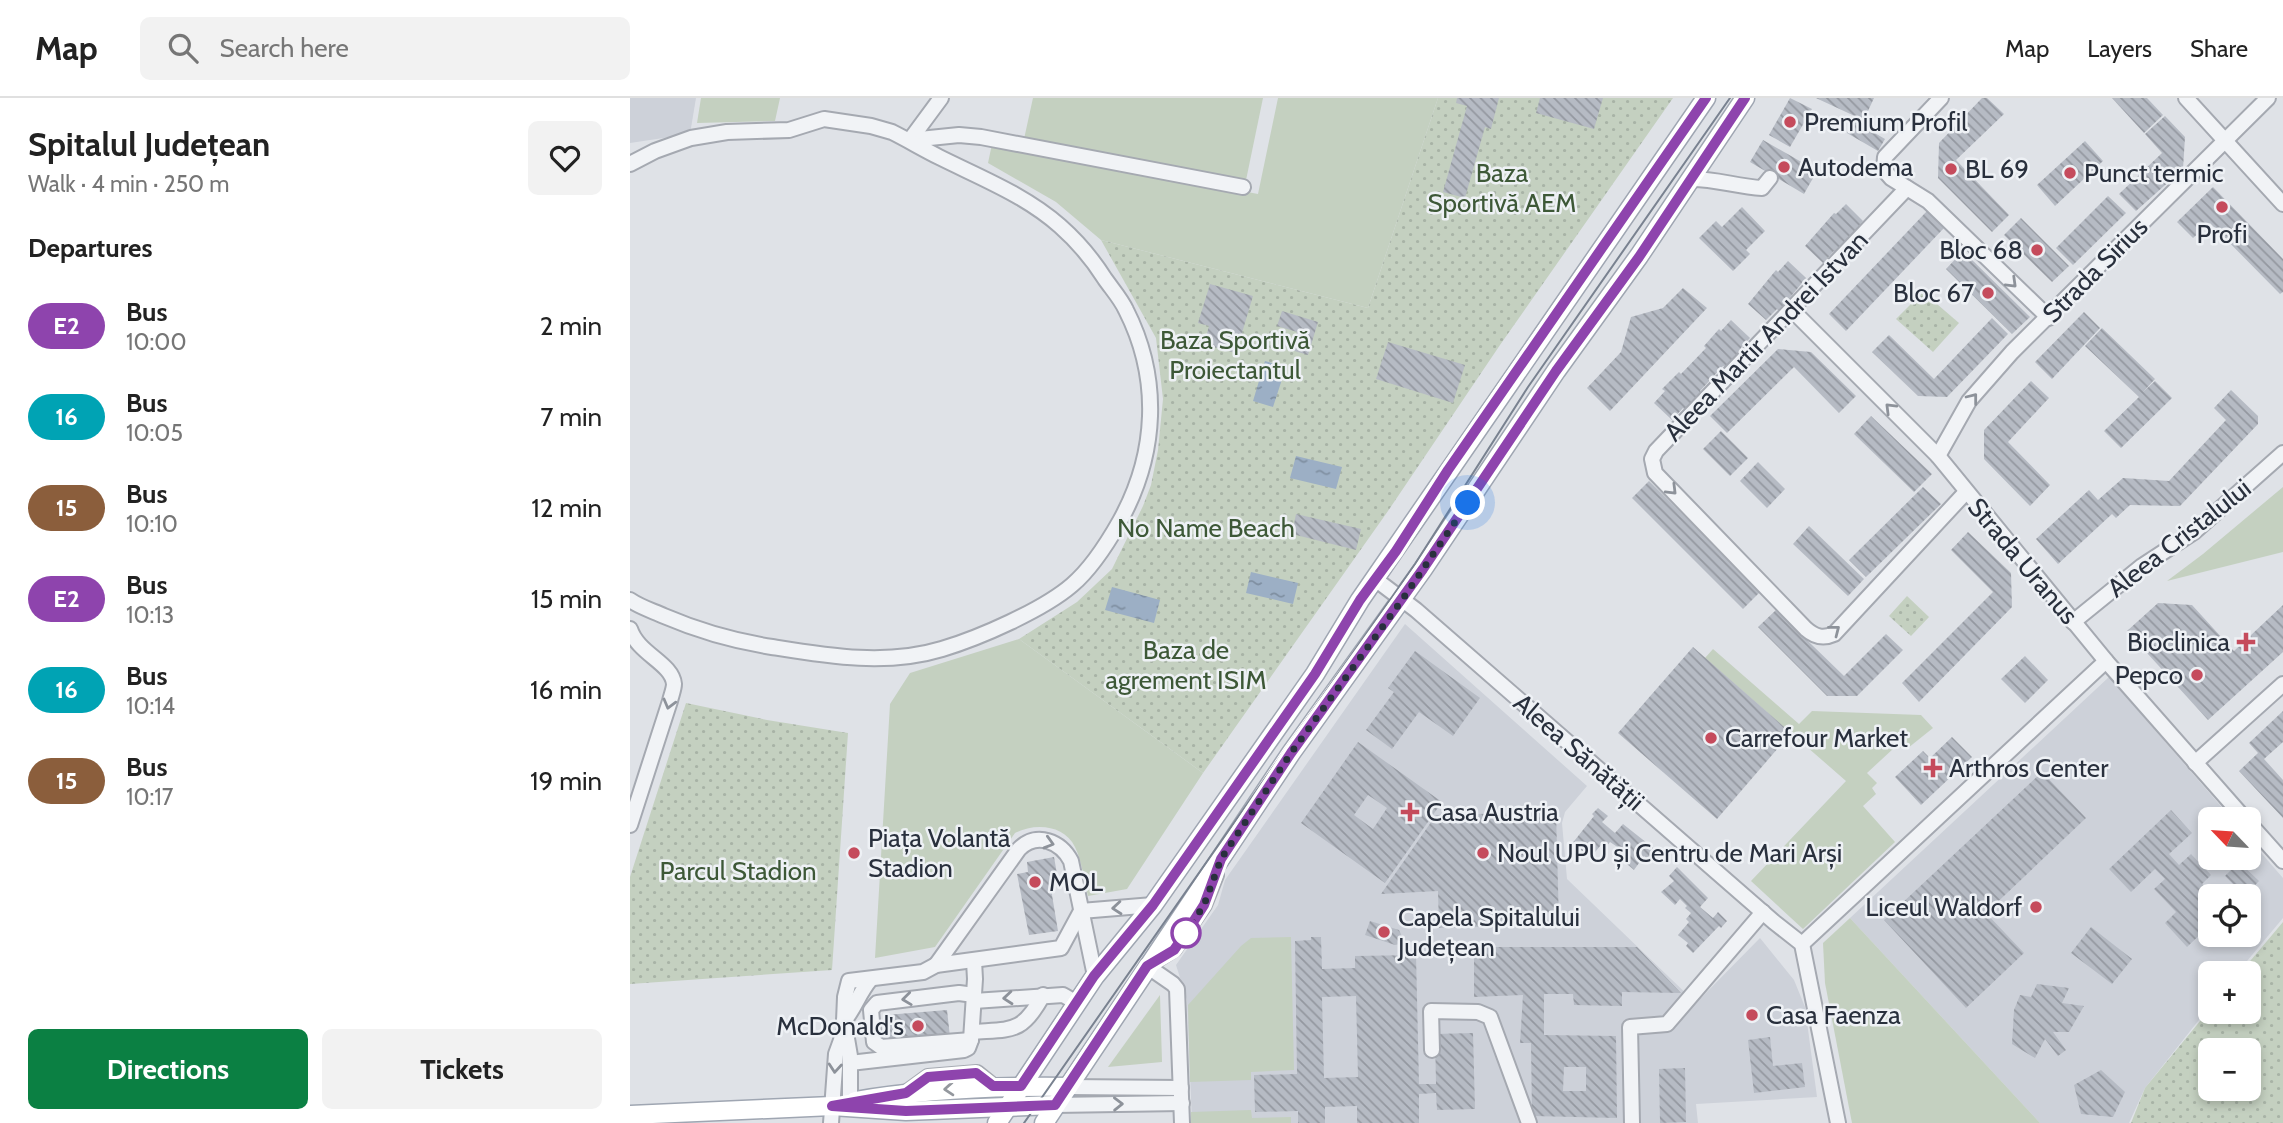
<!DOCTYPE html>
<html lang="en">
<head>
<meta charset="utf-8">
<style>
  :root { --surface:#fff; --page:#f2f2f2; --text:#222; --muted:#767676; --line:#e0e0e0; --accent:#0b8043 }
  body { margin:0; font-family:Cabin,sans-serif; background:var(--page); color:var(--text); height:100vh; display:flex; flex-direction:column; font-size:26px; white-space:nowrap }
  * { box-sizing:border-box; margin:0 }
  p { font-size:23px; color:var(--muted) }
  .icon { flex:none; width:38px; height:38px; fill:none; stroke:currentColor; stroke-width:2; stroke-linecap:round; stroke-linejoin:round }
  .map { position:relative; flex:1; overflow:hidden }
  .side { display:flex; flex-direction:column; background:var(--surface); width:630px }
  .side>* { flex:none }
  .badge { padding:0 14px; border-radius:23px; font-size:24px; line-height:46px }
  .needle { width:46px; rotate:295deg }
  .tools { position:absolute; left:1568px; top:709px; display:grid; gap:14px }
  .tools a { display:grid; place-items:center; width:63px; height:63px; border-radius:10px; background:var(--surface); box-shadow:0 4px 10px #0003; font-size:35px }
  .you { position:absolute; width:35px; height:35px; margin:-18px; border:5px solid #fff; border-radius:50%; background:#1a73e8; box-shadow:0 0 0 10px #1a73e833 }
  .map>.badge { position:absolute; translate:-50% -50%; box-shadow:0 0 0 4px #fff }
  h2 { padding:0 28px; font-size:26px; line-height:63px }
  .round { display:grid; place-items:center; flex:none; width:74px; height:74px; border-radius:10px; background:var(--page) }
  .overview { display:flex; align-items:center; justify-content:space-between; height:119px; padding:0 28px }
  h1 { font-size:33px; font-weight:700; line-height:52px }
  .primary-button { display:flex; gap:14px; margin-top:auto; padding:14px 28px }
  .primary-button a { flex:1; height:80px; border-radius:10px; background:var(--accent); color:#fff; font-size:28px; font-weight:700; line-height:80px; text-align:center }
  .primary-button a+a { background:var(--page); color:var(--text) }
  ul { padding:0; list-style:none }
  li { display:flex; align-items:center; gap:21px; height:91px; padding:0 28px }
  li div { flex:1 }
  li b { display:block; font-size:26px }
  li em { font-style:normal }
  li .badge { min-width:77px; font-weight:700; text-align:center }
  header { display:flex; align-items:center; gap:42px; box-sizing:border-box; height:98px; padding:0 35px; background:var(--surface); border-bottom:2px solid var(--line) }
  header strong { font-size:33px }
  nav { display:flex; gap:38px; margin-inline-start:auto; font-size:24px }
  .search { width:490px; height:63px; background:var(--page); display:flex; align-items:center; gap:18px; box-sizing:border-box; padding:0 24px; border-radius:10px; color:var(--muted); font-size:26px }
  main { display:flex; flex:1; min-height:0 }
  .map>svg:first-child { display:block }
</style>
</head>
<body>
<header>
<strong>Map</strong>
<div class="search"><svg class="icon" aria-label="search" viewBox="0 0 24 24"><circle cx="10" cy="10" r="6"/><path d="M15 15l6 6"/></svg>Search here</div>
<nav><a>Map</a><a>Layers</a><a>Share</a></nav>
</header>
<main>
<section class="side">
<div class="overview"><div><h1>Spitalul Județean</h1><p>Walk · 4 min · 250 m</p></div><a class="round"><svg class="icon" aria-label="heart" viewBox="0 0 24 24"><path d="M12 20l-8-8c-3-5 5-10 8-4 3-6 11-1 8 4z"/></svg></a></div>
<h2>Departures</h2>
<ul>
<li><span class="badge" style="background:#8e44ad;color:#fff">E2</span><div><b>Bus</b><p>10:00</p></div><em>2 min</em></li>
<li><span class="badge" style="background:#00a3b4;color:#fff">16</span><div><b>Bus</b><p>10:05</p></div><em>7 min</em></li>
<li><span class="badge" style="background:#8b5e3c;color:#fff">15</span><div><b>Bus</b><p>10:10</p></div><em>12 min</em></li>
<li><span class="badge" style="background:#8e44ad;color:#fff">E2</span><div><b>Bus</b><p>10:13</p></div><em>15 min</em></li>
<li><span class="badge" style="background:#00a3b4;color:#fff">16</span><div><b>Bus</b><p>10:14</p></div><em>16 min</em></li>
<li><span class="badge" style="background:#8b5e3c;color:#fff">15</span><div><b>Bus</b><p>10:17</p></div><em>19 min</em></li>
</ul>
<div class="primary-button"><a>Directions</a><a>Tickets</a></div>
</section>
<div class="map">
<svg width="1653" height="1025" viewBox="0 0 1653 1025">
  <defs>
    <pattern id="park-dots" width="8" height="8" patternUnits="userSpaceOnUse" patternTransform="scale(1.75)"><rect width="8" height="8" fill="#c4d0c0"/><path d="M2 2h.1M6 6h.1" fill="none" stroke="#a8b3a6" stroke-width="1.8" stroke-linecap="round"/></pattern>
    <pattern id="water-ripples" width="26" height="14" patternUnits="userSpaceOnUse" patternTransform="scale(1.75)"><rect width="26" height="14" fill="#9cafc5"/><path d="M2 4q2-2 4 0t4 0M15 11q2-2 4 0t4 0" fill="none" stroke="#7f8fa1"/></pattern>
    <pattern id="building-back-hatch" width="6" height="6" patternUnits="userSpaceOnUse" patternTransform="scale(1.75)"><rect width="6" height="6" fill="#b6bbc4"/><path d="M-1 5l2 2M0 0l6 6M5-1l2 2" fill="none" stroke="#9498a0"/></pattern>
  </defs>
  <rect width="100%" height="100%" fill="#dfe2e7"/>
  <g fill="#cdd1d9" fill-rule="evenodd">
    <path d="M0,0H66L60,36L0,45Z"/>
    <path d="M775,526L957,688L935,714L932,725L937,781L1066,905L1130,840L1164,882L1175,909L1187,999L1066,1006L1068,1025H562L557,902L546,867L588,807L595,782Z"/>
    <path d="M1479,579L1602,721H1580V760H1619V741L1653,780V820L1607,875H1580V908L1515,990L1499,1025H1410L1220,820ZM1580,798H1619V836H1580Z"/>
  </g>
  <g fill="#c4d0c0">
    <path d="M71,0H150L145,23L67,25Z"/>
    <path d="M403,0H633L615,87L394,41Z"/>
    <path d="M648,0H808L738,210L471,142L426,104L358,65L362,46L628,96Z"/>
    <path d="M1653,389V454L1537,483L1573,456Z"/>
    <path d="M389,541L573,675L497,791L458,798C454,783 452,763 445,749C434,726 404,725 385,735L305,849L245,860L260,606L280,575Z"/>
    <path d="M1083,551L1169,626L1182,613L1291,617L1303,630L1278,650H1264L1237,675L1247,685L1242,690L1246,696L1233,708L1265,744L1173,831L1121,783L1216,683L1075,560Z"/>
    <path d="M1220,820L1410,1025H1222L1195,885L1193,845Z"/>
    <path d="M661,839L664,972L621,974V982L560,984L558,907L611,848L621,840Z"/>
    <path d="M530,897L532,964L478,969Z"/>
    <path d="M621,1012L622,1020L661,1019V1025H561V1014Z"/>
  </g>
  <g fill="url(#park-dots)" fill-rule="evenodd">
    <path d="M808,0H1043L870,247L758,413L573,675L389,541L447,504L482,471L513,408L521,387L528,352L533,301L526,240L471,142L738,210Z"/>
    <path d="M1293,194L1329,225L1303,254L1266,221Z"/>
    <path d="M1277,498L1299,519L1281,538L1259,518Z"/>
    <path d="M56,605L137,622L218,635L202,872L0,886V779Z"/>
    <path d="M1653,824V1025H1501L1515,990L1580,911V914H1619V875H1610ZM1580,952H1619V990H1580Z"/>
  </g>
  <g fill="url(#water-ripples)">
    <path d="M635,263L656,269L643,309L623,303Z"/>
    <path d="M666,358L712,369L706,391L660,380Z"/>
    <path d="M621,474L668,485L663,506L616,495Z"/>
    <path d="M482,489L530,502L524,525L475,512Z"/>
  </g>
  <g fill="url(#building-back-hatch)" fill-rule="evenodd">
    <path d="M827,0H869L861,31L855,29L835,100L813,94L837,8L826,5Z"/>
    <path d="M910,0H973L964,31L906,15Z"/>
    <path d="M1160,0L1182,11L1160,49L1139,37Z"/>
    <path d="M1186,0H1244L1238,13L1231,21Z"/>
    <path d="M1352,0H1357L1374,16L1326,62L1379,117L1362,134L1308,80L1309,45Z"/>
    <path d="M1482,0H1517L1533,17L1514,35Z"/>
    <path d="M1535,18L1555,39L1553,71L1506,113L1489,96L1532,55L1515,36Z"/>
    <path d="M1224,23L1255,41L1248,53L1217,35Z"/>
    <path d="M1133,42L1187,73L1174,96L1120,64Z"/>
    <path d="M1455,43L1473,63L1425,108L1407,87Z"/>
    <path d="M1583,89L1653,161V194L1650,196L1580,125L1563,140L1547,124Z"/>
    <path d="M1478,98L1496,115L1443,167L1426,150Z"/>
    <path d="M1216,106L1233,123L1206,155L1204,153L1193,165L1175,148L1204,115L1206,116Z"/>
    <path d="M1112,109L1135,133L1116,152L1120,156L1103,173L1069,140L1086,123L1092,129Z"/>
    <path d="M1297,113L1314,130L1216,233L1199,216Z"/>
    <path d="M1391,120L1439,168L1422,184L1374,137Z"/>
    <path d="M1333,153L1400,219L1382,236L1316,171Z"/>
    <path d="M1158,163L1176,180L1149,213L1147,211L1136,222L1118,206L1146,172L1148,174Z"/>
    <path d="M580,186L623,198L606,255L574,246L579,228L568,225Z"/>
    <path d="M1053,190L1077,210L980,313L957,290L991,254L1001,219L1033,210Z"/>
    <path d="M652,213L688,224L678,257L661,252L667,234L647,228Z"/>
    <path d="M1454,214L1470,230L1422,281L1405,264Z"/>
    <path d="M1362,220L1378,236L1317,299L1288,298L1242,254L1259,237L1304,281Z"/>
    <path d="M1101,222L1120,240L1111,250L1113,252L1096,270L1093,268L1070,293L1072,295L1056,313L1053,310L1042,322L1024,305L1035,293L1032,291L1049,274L1051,276L1076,250L1074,248L1089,231L1091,233Z"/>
    <path d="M1472,230L1525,281L1513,294L1525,283L1542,300L1491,350L1474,333L1509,299L1455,248Z"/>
    <path d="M758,244L835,267L823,305L746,281Z"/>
    <path d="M1148,251L1181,254L1226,298L1209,315L1164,269L1097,335L1080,318Z"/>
    <path d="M1401,283L1419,300L1378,344L1420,387L1400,408L1354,361V332Z"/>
    <path d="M1601,292L1628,318V326L1550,408L1500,407L1486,420L1482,416L1428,466L1406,441L1459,392L1468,402L1493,380L1539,383L1596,322L1584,310Z"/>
    <path d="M1241,318L1302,376L1284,394L1224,336Z"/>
    <path d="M1091,333L1118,360L1100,378L1073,351Z"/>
    <path d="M1128,364L1155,391L1137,410L1110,383Z"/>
    <path d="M1019,383L1131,493L1113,511L1002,400Z"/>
    <path d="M1293,389L1311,406L1236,479L1219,462Z"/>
    <path d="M666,416L731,431L726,452L662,436Z"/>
    <path d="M1179,428L1234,481L1218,498L1163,446Z"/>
    <path d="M1338,434L1381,475L1382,509L1289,604L1272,585L1363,494L1321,452Z"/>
    <path d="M1528,505L1562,507L1604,553L1653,507V554L1578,622L1497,533Z"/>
    <path d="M1146,512L1214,578L1256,536L1273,552L1227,598H1197L1128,529Z"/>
    <path d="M1063,549L1161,635L1087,721L988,635Z"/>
    <path d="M785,553L850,600L823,638L789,614L762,651L736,632L764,594L758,590Z"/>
    <path d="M1395,558L1418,582L1395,605L1371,581Z"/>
    <path d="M1653,613V644L1634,661L1653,682V720L1609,673L1628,655L1619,645Z"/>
    <path d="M1322,639L1342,659L1291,707L1265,679L1293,653L1300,660Z"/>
    <path d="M728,644L812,704L755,785L671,725ZM738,697L757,710L743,731L724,717Z"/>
    <path d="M1412,674L1456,720L1356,815L1394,855L1336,910L1254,822Z"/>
    <path d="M968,710L978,718L972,724L985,735L993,726L1027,753L1019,762L1014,758L1004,772L990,760L995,754L980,744L975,750L971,747L960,760L950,751L948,754L941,747L964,718L962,716Z"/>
    <path d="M1541,712L1562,735L1539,756L1549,767L1561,756L1581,777L1572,786L1578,793L1582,789L1591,798H1580V827L1557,849L1535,825L1546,814L1524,791L1535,781L1525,771L1501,794L1479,771Z"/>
    <path d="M926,714L929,826L809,830L808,793L751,796L806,717Z"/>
    <path d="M424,759L427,776L421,777L423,791H421L428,833L399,837L387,776L398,774L397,764Z"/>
    <path d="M1609,764L1629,783L1615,798L1595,778Z"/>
    <path d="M1047,769L1078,800L1070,809L1083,820L1088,814L1097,823L1091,830L1089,828L1063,855L1056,848L1058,845L1048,837L1059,824L1056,821L1061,815L1055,810L1057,808L1050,801L1045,807L1031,794L1044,783L1039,778Z"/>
    <path d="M740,823L769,832L773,841L770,846L765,847L735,837Z"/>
    <path d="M1461,829L1502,861L1482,886L1441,855Z"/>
    <path d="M681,839H691L692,871L725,870V858L786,857L789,986H806L805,936L843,935L845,1011L807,1012L806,995L789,996V1025H727V1008L695,1009V1025H668V1013L625,1014L624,977L667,976L665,843L681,842ZM726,898L728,979L694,980L692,899Z"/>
    <path d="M844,849H1007L1051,895L992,894V908L944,907L943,896H914V937L986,938L987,1020L902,1018L901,945H890L893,897L844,899ZM934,969H956V993H933Z"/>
    <path d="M1407,886L1439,890L1432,905L1454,908L1439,934H1423L1436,952L1428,958L1415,941L1405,960L1382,946L1384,912L1390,897L1401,899Z"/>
    <path d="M317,912L320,939L259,944L256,917Z"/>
    <path d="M1140,939L1143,968L1172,965L1175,989L1124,995L1118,942Z"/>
    <path d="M1055,970L1056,1024L1030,1025L1029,971Z"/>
    <path d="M1471,972L1495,994L1483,1019L1451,1016L1444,987Z"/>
  </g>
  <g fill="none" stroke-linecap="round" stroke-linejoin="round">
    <g stroke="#a5a9b1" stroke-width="18">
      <g id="minor">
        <path d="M1311,0L1255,59L1254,72L1261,80L1298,103L1419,220"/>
        <path d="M1556,0L1653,106"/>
        <path d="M280,42L329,37L351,39L613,89"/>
        <path d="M280,42L311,0"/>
        <path d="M0,66L25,53L61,40L97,34L159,32L194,21L241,28L262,34C278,42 293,51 309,59C351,80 395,97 430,128C447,143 463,162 475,181C482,191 491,201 496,212C531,281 527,356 490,423C477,446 462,470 442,487C413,512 349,540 312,551C256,568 198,558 142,549C104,543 69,533 34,518C23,513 10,509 0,502"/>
        <path d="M1059,81C1084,80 1107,89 1132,90L1140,80"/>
        <path d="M1277,90L1026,353L1022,361L1025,375L1176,531C1185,539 1193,541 1204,536L1336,394"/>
        <path d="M1162,212L1308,358L1476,563L1615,721"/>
        <path d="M1308,358L1339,303L1382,254L1638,0"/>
        <path d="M745,481L786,512L1144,824L1172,846L1208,1025"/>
        <path d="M1443,524L1512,468L1564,434L1653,355"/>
        <path d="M0,531C8,556 42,565 44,586C44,591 41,598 40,603L0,727"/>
        <path d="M1565,665L1653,586"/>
        <path d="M1619,725L1653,763"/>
        <path d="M1172,846L1476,563"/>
        <path d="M306,867L389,751C407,733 431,744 441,763L465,878"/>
        <path d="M344,903L433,897L447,905"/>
        <path d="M214,923C225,910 229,895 240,882"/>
        <path d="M342,934C382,931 392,936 413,897"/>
        <path d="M341,942L251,949L244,944L241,912L247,905L329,895L344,897"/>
        <path d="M802,952L801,913L848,914L860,919L899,1025"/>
        <path d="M220,965L334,952L338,950L341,942L345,881L344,863"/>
        <path d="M438,989L551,990"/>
        <path d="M276,995L298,979L347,975L363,988"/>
        <path d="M220,1004V958L214,923L215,899L219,883L293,874L306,867L431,850L451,813L523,807"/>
        <path d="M425,1007L552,1005"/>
        <path d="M201,1025L206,956L214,934"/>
        <path d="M552,1025L547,891L543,886L517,868L544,851L574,807L586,777"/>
        <path d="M1002,1025L1000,929L1037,926L1133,814"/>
      </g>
    </g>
    <g stroke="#9fa6b2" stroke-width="21">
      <g id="major">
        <path d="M225,1003C296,991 366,988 438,989"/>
        <path d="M0,1017L202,1008L276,1013L425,1007"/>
        <path d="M367,1025L465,878L523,807L685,576L730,502L1076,0"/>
        <path d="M414,1025L661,655L793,471L926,273L1009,158L1115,0"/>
      </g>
    </g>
    <use href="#minor" stroke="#f1f3f6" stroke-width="14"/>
    <use href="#major" stroke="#fff" stroke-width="18"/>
    <path stroke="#798290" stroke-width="2" d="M394,1025L785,466L898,289L1100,0"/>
  </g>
  <defs><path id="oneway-chevron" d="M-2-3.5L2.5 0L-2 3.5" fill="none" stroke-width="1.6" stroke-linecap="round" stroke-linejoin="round" transform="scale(1.75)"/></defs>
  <g stroke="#8d929a">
    <use href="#oneway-chevron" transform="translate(1382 185) rotate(44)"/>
    <use href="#oneway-chevron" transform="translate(1343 300) rotate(-52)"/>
    <use href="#oneway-chevron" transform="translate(1260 310) rotate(-135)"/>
    <use href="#oneway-chevron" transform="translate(1042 392) rotate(45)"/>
    <use href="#oneway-chevron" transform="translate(1205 532) rotate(-38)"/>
    <use href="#oneway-chevron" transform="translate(39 606) rotate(105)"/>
    <use href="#oneway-chevron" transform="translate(419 745) rotate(16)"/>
    <use href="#oneway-chevron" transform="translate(487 810) rotate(175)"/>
    <use href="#oneway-chevron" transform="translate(378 900) rotate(175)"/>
    <use href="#oneway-chevron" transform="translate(277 901) rotate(173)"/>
    <use href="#oneway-chevron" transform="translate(205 970) rotate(95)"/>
    <use href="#oneway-chevron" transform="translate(488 1006) rotate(-1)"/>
  </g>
  <use stroke="#94989e" href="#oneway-chevron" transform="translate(319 991) rotate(176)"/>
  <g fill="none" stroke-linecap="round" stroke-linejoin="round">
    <g stroke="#fff" stroke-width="16">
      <path id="line" d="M1076,0L818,372L766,453L730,502L685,576L523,807L464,878L391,988H363L346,975L298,979L276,995L202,1008L276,1013L425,1007L517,868L544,852L556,835L574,807L591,761L661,655L793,471L926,273L1009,159L1115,0"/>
    </g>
    <use href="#line" stroke="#8e44ad" stroke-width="10"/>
    <path stroke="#29303d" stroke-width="7" stroke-dasharray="0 12.6" d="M556,835L574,807L591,761L661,655L772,502L838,405"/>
  </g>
  <g fill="#c54b5c" stroke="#eef1f5" stroke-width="2.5">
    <circle cx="1160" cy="24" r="7"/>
    <circle cx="1154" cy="69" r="7"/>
    <circle cx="1321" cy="71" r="7"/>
    <circle cx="1440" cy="75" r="7"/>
    <circle cx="1592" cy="109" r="7"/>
    <circle cx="1407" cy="152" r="7"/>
    <circle cx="1358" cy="195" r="7"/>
    <path d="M1612.5 533.5h7v7h7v7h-7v7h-7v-7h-7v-7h7z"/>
    <circle cx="1567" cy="577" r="7"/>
    <circle cx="1081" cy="640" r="7"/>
    <path d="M1299.5 659.5h7v7h7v7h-7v7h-7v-7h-7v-7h7z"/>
    <path d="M776.5 703.5h7v7h7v7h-7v7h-7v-7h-7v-7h7z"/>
    <circle cx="224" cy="755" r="7"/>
    <circle cx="853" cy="755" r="7"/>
    <circle cx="405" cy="784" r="7"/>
    <circle cx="1406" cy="809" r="7"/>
    <circle cx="754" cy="834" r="7"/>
    <circle cx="1122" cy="917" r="7"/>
    <circle cx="288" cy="928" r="7"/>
  </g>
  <circle fill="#fff" stroke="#8e44ad" stroke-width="3.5" cx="556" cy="835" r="14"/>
  <g text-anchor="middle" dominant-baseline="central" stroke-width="5" stroke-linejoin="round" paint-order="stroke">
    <g font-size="26" fill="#29303d" stroke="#eef1f5" text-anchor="start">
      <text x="1174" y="24">Premium Profil</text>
      <text x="1168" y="69">Autodema</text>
      <text x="1335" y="71">BL 69</text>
      <text x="1454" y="75">Punct termic</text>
      <text x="1592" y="136" text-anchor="middle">Profi</text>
      <text x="1393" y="152" text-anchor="end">Bloc 68</text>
      <text x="1344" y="195" text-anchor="end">Bloc 67</text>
      <text x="1600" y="544" text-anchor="end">Bioclinica</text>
      <text x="1553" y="577" text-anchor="end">Pepco</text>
      <text x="1095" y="640">Carrefour Market</text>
      <text x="1319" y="670">Arthros Center</text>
      <text x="796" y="714">Casa Austria</text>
      <text x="238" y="740">Piața Volantă<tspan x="238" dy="30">Stadion</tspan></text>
      <text x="867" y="755">Noul UPU și Centru de Mari Arși</text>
      <text x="419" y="784">MOL</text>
      <text x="1392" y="809" text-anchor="end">Liceul Waldorf</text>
      <text x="768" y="819">Capela Spitalului<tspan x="768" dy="30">Județean</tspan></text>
      <text x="1136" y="917">Casa Faenza</text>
      <text x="274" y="928" text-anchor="end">McDonald's</text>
    </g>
    <g font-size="26" fill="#3d5837" stroke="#eef1f5">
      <text x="872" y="75">Baza<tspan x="872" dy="30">Sportivă AEM</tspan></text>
      <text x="605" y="242">Baza Sportivă<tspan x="605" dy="30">Proiectantul</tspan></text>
      <text x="576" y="430">No Name Beach</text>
      <text x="556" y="552">Baza de<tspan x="556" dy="30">agrement ISIM</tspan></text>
      <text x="108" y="773">Parcul Stadion</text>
    </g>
    <g font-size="26" fill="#29303d" stroke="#eef1f5">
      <text transform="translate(1465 172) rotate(-45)">Strada Sirius</text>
      <text transform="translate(1136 238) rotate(-46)">Aleea Martir Andrei Istvan</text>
      <text transform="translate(1549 440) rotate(-38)">Aleea Cristalului</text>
      <text transform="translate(1393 463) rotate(50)">Strada Uranus</text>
      <text transform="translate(949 654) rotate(41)">Aleea Sănătății</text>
    </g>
  </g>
</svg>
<div class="tools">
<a><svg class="needle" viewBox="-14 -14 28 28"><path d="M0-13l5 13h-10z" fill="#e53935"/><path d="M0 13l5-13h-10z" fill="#767676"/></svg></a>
<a><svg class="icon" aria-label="locate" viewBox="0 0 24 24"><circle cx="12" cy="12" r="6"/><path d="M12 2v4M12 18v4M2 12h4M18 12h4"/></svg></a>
<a>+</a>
<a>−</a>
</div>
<div class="you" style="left:838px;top:405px"></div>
</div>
</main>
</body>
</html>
